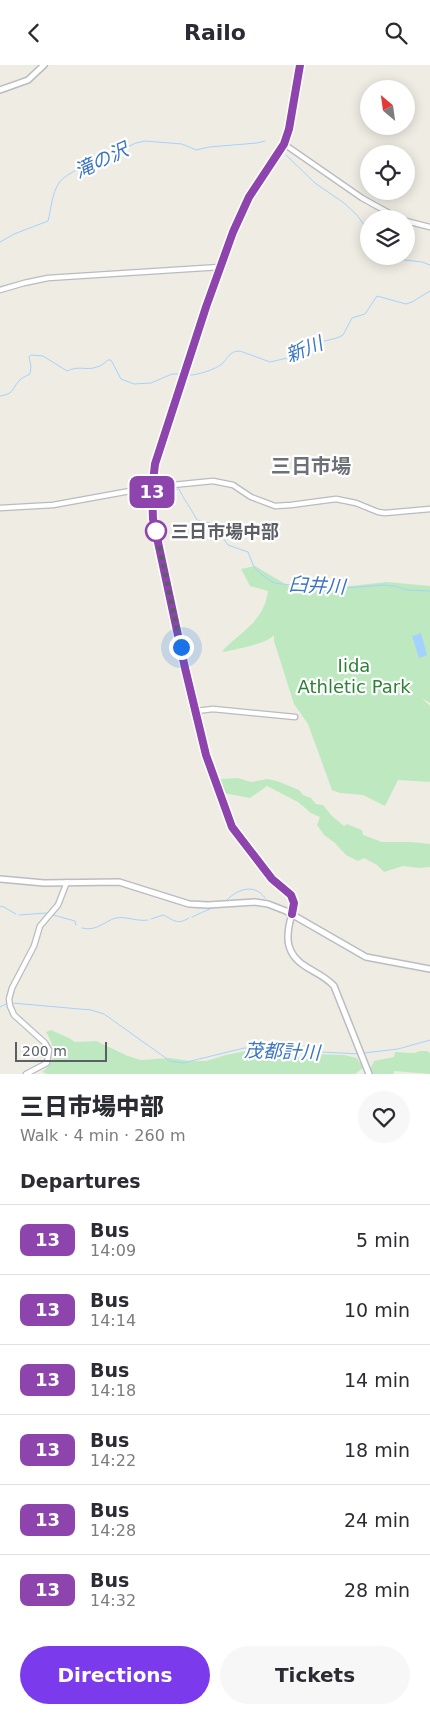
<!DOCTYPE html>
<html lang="en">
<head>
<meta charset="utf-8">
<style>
  :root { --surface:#fff; --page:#f7f7f7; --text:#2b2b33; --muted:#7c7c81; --line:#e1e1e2; --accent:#7c3aed }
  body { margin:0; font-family:"DejaVu Sans","Noto Sans JP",sans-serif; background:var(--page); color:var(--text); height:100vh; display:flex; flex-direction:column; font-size:19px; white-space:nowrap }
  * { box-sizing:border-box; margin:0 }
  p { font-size:16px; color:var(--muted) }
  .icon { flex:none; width:28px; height:28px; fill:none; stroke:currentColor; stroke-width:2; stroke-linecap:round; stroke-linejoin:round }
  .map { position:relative; height:1009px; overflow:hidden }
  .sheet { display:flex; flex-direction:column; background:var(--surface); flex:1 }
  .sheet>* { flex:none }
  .badge { padding:0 10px; border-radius:8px; font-size:18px; line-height:32px }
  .needle { width:32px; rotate:331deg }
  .fabs { position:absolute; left:360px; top:15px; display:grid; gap:10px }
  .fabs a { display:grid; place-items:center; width:55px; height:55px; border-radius:50%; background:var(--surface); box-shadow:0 2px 12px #0003; font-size:25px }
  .scale { position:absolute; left:15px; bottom:12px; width:92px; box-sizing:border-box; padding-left:5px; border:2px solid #5b5f65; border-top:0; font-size:14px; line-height:18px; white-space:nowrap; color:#5b5f65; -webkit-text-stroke:4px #fff; paint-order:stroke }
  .you { position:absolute; width:25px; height:25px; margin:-12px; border:4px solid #fff; border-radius:50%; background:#1a73e8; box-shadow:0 0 0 8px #1a73e833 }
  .map>.badge { position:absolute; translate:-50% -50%; box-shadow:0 0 0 2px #fff }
  h2 { padding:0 20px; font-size:19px; line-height:45px }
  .round { display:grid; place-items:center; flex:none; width:52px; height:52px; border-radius:26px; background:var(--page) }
  .head { display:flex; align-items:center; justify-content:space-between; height:85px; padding:0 20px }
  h1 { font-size:24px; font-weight:800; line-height:38px }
  .action { display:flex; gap:10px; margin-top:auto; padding:10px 20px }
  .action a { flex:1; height:58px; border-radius:30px; background:var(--accent); color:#fff; font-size:20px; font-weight:800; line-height:58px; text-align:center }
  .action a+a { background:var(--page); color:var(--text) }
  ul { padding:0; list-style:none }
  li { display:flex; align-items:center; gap:15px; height:70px; padding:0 20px; border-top:1px solid var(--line) }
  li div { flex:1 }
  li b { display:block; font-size:19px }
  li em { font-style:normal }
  li .badge { min-width:55px; font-weight:700; text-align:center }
  header { display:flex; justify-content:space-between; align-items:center; height:65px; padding:0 20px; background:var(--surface); font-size:22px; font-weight:800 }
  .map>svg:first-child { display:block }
</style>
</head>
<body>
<header><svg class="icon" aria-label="back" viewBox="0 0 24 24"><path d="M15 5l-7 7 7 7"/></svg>Railo<svg class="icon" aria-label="search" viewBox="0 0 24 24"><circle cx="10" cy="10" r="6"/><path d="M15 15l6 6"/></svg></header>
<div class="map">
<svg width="430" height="1009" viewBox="0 0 430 1009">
  <rect width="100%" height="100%" fill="#efede3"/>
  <g fill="#bee9c0">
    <path d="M255,501L292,523L308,518L341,522L387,517L430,521V638L422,633L430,641V717L398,715L385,741L363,730L340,728L332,725L308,659L294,639L274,576V570C267,579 236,584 224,587L222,586C241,566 264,557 268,526L250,521L241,504Z"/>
    <path d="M238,713L251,717L267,714L277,716L299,725L303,730L311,733L316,739L323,740L332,751L344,761L347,759L362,765L363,770L382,777H411L430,779V802L419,803L403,801L384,807L377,800L364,793L358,796L346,790L335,778L324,770L317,760L320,752L311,748L298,737L267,721L250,733L223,728L219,718L220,714Z"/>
    <path d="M51,965L69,973L75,977L96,976L128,991L141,995L170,993L190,996H206L226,990L246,986L298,989L300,994L315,993L320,989L344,990L357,993L363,1003L355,1009H48L42,1007C58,996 55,982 46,967Z"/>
    <path d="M419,986H427L430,988V1009L394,1006V1009H372L370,1004L374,996L394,992L395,987L415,988Z"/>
  </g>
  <path fill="#a4d2ff" d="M421,568L427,590L419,593L412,571Z"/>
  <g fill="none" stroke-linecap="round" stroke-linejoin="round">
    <g stroke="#a4d2ff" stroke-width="1">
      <path d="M286,90L315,118L344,138L356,149L363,158L369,178"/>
      <path d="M0,177L14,169L48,156C51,144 52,128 59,118C67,105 121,85 136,78L145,76L182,79L196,85L209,82L257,78L265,76"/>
      <path d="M385,191L388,193L422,197L430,200"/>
      <path d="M188,310C196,311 216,304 222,299C228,293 229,286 240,286L270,297L296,291L316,278L337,273L343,270L352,253L365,249L377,231L406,239L412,237L430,226"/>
      <path d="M0,331C14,329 11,325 19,316C21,313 26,311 30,309L31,301L29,292L31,290L43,291L67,306C80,300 86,306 97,302C102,301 105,297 108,295H111L121,314L134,319L151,318L172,309H184"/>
      <path d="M158,425L179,424C184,435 191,443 197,455L213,459"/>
      <path d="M44,442L46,443L57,442"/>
      <path d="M216,463L228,480L248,487L254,502L262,510L274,518L282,519L333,524L383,520L394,521L407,525L430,526"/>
      <path d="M227,835C237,824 255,818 265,833"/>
      <path d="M0,842L2,841L16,849"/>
      <path d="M19,850L46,848"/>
      <path d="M53,850L75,856L76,860"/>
      <path d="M192,852L214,842"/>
      <path d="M151,854L163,850C173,854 176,861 189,853"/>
      <path d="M82,863C97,867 104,856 116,853C126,851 138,857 148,855"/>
      <path d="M12,938L91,945L104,949L170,996L183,998L244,983L360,989"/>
      <path d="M0,942L8,938"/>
      <path d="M364,988L398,984L430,975"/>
    </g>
    <g stroke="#b8bbc0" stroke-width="7">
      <g id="tertiary">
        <path d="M284,79L362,133L400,154"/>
        <path d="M406,156L430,162"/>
        <path d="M0,225L24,218L48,213L220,202"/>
        <path d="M0,443L53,440L152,422L213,416L233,420L251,432L275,441L291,440L336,434L356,438L378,447L385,448L430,444"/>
        <path d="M196,646L213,644L295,652"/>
        <path d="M292,849L294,838L292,832L271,814L236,768L223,739L202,676L153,453C152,435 151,417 155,399L233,167L249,132L284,79L289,64L300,0"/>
        <path d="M26,1009L47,998L49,985L45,978L14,950L10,941L9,934L12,923L34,881L40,861L58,840L67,817"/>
      </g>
    </g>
    <g stroke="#b9bcc3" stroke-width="8">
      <g id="secondary">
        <path d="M0,25L28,15L44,0"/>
        <path d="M0,814L44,818L119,817L189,839L208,840L255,837L268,839L286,846L366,892L430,904"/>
        <path d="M292,849C285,872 285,890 308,903C318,909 327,913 334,921L369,1009"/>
      </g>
    </g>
    <use href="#tertiary" stroke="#fff" stroke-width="4.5"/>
    <use href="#secondary" stroke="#fff" stroke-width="5"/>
  </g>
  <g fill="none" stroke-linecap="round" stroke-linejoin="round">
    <g stroke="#fff" stroke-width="11">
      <path id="line" d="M292,849L294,838L291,830L272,814L232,762L206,690L185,603L153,454L152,426L155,399L206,242L233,167L249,132L284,79L289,64L300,0"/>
    </g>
    <use href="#line" stroke="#8e44ad" stroke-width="8"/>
    <path stroke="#5b5f65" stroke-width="5" stroke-dasharray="0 9" d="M156,466L181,582"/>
  </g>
  <circle fill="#fff" stroke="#8e44ad" stroke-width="2.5" cx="156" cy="466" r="10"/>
  <g text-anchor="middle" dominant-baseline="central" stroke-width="4.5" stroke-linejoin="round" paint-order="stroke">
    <g font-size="18" font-weight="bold" fill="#5b5f65" stroke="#fff" text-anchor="start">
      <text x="171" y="466">三日市場中部</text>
    </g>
    <g font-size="18" fill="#2e8236" stroke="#fff">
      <text x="354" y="600">Iida<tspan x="354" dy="21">Athletic Park</tspan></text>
    </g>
    <g font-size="19" font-style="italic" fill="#3b76c3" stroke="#fff">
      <text transform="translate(101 95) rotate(-25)">滝の沢</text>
      <text transform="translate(304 284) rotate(-22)">新川</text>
      <text transform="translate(317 520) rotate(3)">臼井川</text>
      <text transform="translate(282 986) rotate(2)">茂都計川</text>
    </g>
    <g font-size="20" font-weight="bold" fill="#6c7177" stroke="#fff">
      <text x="311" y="401">三日市場</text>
    </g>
  </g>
</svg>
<div class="fabs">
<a><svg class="needle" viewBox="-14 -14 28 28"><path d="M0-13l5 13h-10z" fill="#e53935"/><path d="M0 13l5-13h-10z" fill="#7c7c81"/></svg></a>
<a><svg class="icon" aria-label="locate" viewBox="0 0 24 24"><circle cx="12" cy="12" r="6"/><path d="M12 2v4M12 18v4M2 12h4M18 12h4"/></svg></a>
<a><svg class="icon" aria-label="layers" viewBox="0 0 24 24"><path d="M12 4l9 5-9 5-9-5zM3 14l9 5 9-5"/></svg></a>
</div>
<div class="scale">200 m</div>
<div class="you" style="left:181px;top:582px"></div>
<b class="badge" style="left:152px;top:427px;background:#8e44ad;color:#fff">13</b>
</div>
<section class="sheet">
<div class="head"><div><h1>三日市場中部</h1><p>Walk · 4 min · 260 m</p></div><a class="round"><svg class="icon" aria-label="heart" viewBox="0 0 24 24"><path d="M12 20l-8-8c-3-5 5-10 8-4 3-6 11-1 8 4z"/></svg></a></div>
<h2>Departures</h2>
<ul>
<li><span class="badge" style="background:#8e44ad;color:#fff">13</span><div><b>Bus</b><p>14:09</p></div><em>5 min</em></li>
<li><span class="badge" style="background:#8e44ad;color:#fff">13</span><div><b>Bus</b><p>14:14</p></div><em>10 min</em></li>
<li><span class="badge" style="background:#8e44ad;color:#fff">13</span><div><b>Bus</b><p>14:18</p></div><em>14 min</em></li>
<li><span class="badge" style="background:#8e44ad;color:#fff">13</span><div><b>Bus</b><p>14:22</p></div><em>18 min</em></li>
<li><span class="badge" style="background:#8e44ad;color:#fff">13</span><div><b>Bus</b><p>14:28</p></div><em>24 min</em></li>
<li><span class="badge" style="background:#8e44ad;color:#fff">13</span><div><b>Bus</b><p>14:32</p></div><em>28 min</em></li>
</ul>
<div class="action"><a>Directions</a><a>Tickets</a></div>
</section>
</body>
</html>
